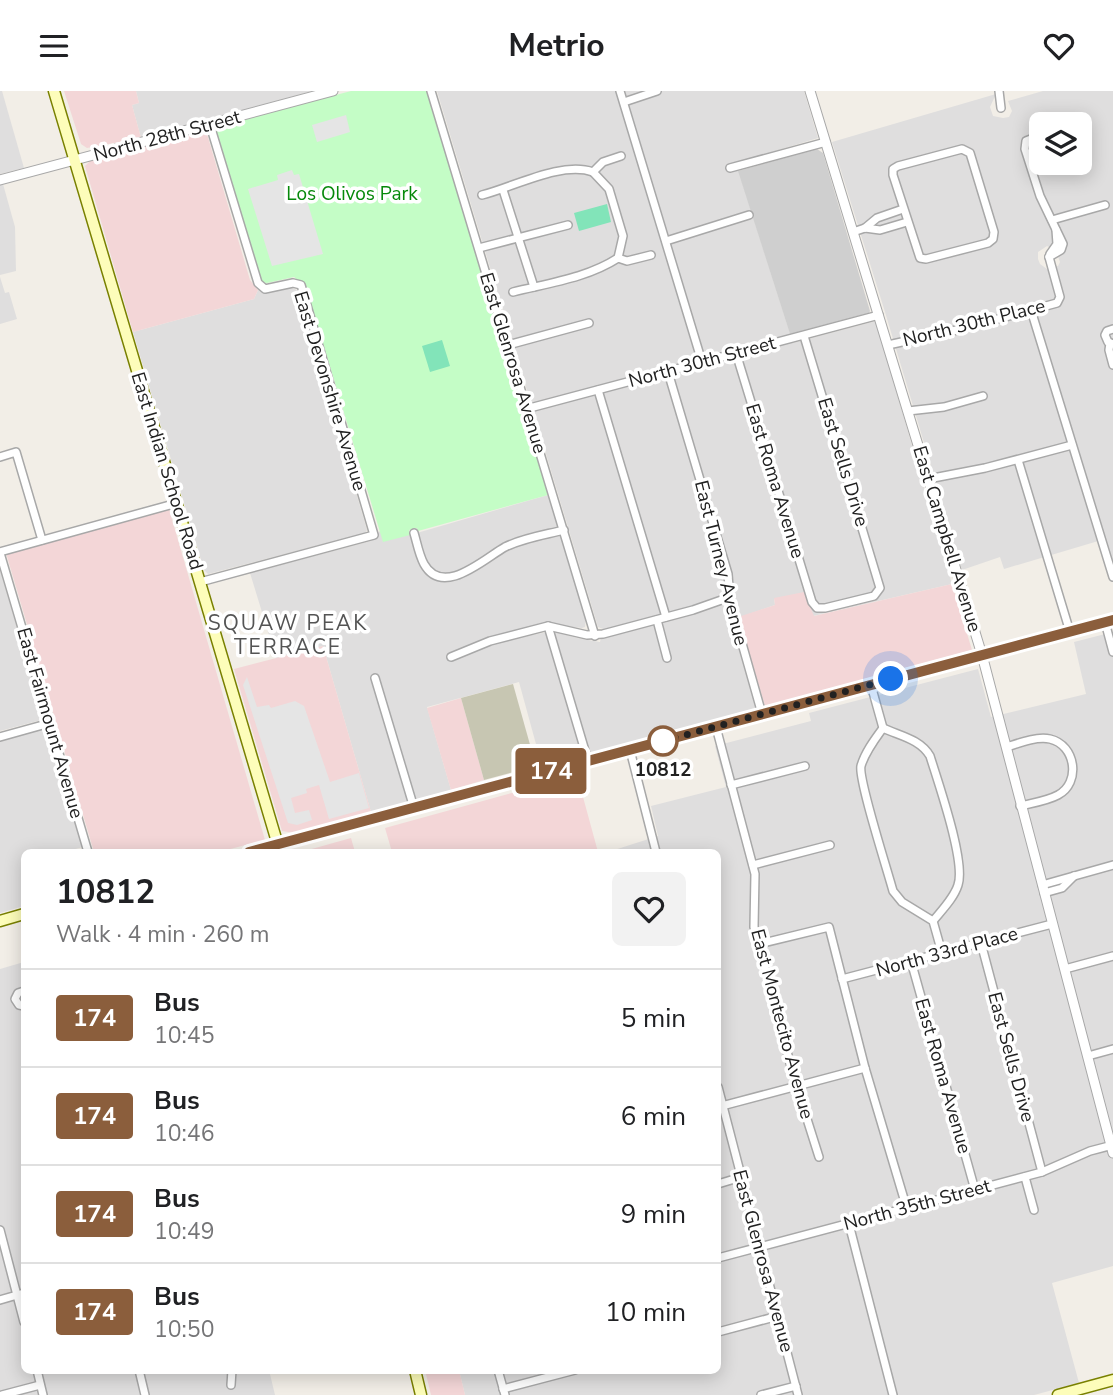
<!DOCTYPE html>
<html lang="en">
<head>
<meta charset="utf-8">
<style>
  :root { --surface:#fff; --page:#f2f2f2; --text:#202124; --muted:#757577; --line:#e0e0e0 }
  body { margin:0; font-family:"Nunito Sans",sans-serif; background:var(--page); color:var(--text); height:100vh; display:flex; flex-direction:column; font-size:26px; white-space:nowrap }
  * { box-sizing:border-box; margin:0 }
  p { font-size:23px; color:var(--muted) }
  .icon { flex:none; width:38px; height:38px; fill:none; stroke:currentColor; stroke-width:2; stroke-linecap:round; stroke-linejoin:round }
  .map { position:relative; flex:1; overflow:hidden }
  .details { position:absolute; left:21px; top:758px; width:700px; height:525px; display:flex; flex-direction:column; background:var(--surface); border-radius:10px; box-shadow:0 4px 18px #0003 }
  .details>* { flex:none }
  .badge { padding:0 14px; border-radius:5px; font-size:24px; line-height:46px }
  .controls { position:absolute; left:1029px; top:21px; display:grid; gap:14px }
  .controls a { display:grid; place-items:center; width:63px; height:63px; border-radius:10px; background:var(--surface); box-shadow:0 4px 18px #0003; font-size:35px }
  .you { position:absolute; width:35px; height:35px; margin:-18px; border:5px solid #fff; border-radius:50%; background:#1a73e8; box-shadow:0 0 0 10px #1a73e833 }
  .map>.badge { position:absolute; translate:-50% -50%; box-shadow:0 0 0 4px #fff }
  .round { display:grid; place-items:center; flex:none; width:74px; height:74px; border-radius:10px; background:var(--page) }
  .summary { display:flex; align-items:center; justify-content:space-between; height:119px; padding:0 35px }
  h1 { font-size:33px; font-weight:700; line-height:52px }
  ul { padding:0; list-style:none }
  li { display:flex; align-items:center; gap:21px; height:98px; padding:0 35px; border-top:2px solid var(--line) }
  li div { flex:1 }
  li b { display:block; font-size:26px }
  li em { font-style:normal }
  li .badge { min-width:77px; font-weight:700; text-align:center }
  header { display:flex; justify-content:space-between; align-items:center; height:91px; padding:0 35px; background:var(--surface); font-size:32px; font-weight:700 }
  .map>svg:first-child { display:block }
</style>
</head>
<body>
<header><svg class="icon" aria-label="menu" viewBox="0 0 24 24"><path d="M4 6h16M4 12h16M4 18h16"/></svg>Metrio<svg class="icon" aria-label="heart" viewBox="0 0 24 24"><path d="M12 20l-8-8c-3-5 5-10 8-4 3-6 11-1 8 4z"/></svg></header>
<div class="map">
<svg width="1113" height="1304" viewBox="0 0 1113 1304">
  <rect width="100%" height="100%" fill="#f2eee7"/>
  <g fill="#dfdede" fill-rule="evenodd">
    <path d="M0,0H2L24,77L0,83Z"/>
    <path d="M136,0H312L141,47L132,14L139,12Z"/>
    <path d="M437,0H804L818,47L736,72L793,252L876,230L952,493L813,525L774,508L775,514L738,527L765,615L542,675L519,591L427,616L451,699L371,721L323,555L276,567L250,482L371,450L380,440L410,444L548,404L586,526L585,536L582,537L541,532L506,543L507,549L553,540L577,547L600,551L603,538L598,536Z"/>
    <path d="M1043,0H1113V475L1105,448L1004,478L1000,466L962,479L885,221L832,51L996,3L990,16L993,25L1003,27L1009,26L1012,20L1008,10ZM1041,33H1080V72H1041ZM1047,155L1056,160L1060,171L1058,175L1047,178L1040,173L1038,168V161Z"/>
    <path d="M3,93L15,136L16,180L0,184V94Z"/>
    <path d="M0,186L5,202L9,201L17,228L0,233Z"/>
    <path d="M290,196L297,199L367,439L365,442L208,483L204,479L133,241L254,208L258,199L269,201Z"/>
    <path d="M0,479L43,625L41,629L0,640Z"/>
    <path d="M1113,541V1175L1052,1192L1079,1292L1034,1304H465L459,1279H718V761H608L658,745L651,715L726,696L715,655L811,630L809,622L978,578L991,626L1086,603L1074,551Z"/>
    <path d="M44,638L50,643L83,756L64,761H24V815L0,822V650Z"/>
    <path d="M24,871V1279H269L275,1304H0V878Z"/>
  </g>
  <g fill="#f3d6d7">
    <path d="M64,0H136L139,12L132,14L141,47L87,57L81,53Z"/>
    <path d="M202,40L207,43L250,189L258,199L254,208L133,241L85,75L90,70Z"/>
    <path d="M169,418L265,749L219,761H94L6,462Z"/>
    <path d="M952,493L972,559L765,615L738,526L775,514L774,507L804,501L814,525Z"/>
    <path d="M323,555L371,721L294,742L282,740L234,578Z"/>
    <path d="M461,607L484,689L451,699L427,617Z"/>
    <path d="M577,684L598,761H392L385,737Z"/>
    <path d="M351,747L355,761H301Z"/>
    <path d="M425,1279H459L465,1304H431Z"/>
  </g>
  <path fill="#cfcfcf" d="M817,58L823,62L870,220L869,222L790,243L738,80Z"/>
  <path fill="#c7c6b2" d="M513,593L536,675L484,689L461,607Z"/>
  <path fill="#c4fdc6" d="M351,0H427L548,404L418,440L417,437L409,439L410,444L383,451L306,196L294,186L267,192L261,191L215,36Z"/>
  <g fill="#82e4b9">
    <path d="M607,113L611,131L579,140L574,122Z"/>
    <path d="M442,249L450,275L430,281L422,255Z"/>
  </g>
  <g fill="#e5e5e5">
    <path d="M346,24L350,41L317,51L312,34Z"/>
    <path d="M292,79L294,84L299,83L323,163L272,175L248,98L278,89L277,84Z"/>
    <path d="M247,586L257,616L269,614L271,617L295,610L304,615L330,691L359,682L369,717L329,728L319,694L306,698L307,702L291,707L295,722L309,719L312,729L297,734L288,732L243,594Z"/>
  </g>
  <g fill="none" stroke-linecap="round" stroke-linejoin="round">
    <g stroke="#a8a8a8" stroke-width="10">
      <g id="minor">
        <path d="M431,0L595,545"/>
        <path d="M620,0L702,271"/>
        <path d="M999,0L1001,17"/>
        <path d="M624,11L657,0"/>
        <path d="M1079,33H1081"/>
        <path d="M1041,44L1026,50L1025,58L1040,105L1063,153L1061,159L1049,166"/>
        <path d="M962,58L970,62L994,141L993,148L988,152L926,168L920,167L893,84V78L898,75Z"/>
        <path d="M730,77L826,51"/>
        <path d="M593,81L609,98L623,145L618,167"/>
        <path d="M503,99L534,196"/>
        <path d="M482,104C514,96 561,70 593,81L603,71L621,65"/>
        <path d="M1052,129L1105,114"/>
        <path d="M865,137L877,127L903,118"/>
        <path d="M853,141L865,137L880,139L907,131"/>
        <path d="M666,150L749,124"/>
        <path d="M479,157L568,134"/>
        <path d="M1050,163L1057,153L1056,139"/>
        <path d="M513,201C549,192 587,187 618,167L627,170L651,164"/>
        <path d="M1031,219L1113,486"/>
        <path d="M1113,238L1107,240L1105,244L1108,251L1113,253"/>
        <path d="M1110,252L1109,259L1113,274"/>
        <path d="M508,254L589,232"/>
        <path d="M888,254L961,238L1057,212L1060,206L1049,166"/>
        <path d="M736,262L812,511L817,517H825L874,505L880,497L804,245"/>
        <path d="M668,281L728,483L730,510L762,623"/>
        <path d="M598,299L666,526"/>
        <path d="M526,318L879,224"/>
        <path d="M908,320L944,316L983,305"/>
        <path d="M0,366L16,361L42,449"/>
        <path d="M1018,369L1070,541"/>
        <path d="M928,388L985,377L1072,354"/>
        <path d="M414,442C417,452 419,464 424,473C443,507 485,467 505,456C523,447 544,444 564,439"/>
        <path d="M0,461L177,412"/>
        <path d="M0,462L88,761"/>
        <path d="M200,491L374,444L301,194L293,192L265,198L258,192L210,34"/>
        <path d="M657,529L667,567"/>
        <path d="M1105,531L1113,561"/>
        <path d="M548,535L588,670"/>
        <path d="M451,566L490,550L548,535L587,544L603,543L693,519L730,506"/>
        <path d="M375,587L414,717"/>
        <path d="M871,594L883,637C875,648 865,661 861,675C858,688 888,781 893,800L902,811L933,830L942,862"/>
        <path d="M716,636L755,783L754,836L794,987L819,1066"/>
        <path d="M883,637C900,645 920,648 930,665C938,691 966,771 958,794C954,807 942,819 933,830"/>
        <path d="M0,646L50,632"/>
        <path d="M1007,656C1019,652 1037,645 1050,648C1076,654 1081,692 1058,704C1047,710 1032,712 1020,715"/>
        <path d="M630,659L656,761"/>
        <path d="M731,694L805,675"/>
        <path d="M753,774L830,754"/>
        <path d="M1042,794L1113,774"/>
        <path d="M1044,802L1062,797L1074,785"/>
        <path d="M981,852L1042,1081"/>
        <path d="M759,853L829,836L865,977L907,1118"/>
        <path d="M911,870L975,1099"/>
        <path d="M1065,878L1113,865"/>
        <path d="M842,888L1052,833"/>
        <path d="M24,900L18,902L15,908L19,914L24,915"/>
        <path d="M1088,965L1113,958"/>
        <path d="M718,996L798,1304"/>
        <path d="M718,1016L865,977"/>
        <path d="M1025,1086L1034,1119"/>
        <path d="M718,1093L741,1086"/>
        <path d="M849,1133L893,1304"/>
        <path d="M0,1139L24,1231"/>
        <path d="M718,1167L1042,1081L1090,1060L1113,1054"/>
        <path d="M0,1209L24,1202"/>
        <path d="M718,1241L778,1225"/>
        <path d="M37,1279L43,1304"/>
        <path d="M139,1279L145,1304"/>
        <path d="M498,1279L505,1304"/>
        <path d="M231,1294L232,1279"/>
        <path d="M503,1298L575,1279"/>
        <path d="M2,1304L40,1294"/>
        <path d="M761,1304L796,1295"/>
      </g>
    </g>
    <g stroke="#a8a8a8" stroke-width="11">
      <g id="tertiary">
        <path d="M810,0L982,564L1113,1062"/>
        <path d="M0,89L333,0"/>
      </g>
    </g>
    <g stroke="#798000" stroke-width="13">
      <g id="secondary">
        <path d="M54,0L280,761"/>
        <path d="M249,761L1113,529"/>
        <path d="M0,830L24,823"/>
        <path d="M415,1279L421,1304"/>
        <path d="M1058,1304L1113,1289"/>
      </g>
    </g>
    <use href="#minor" stroke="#fff" stroke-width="7"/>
    <use href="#tertiary" stroke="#fff" stroke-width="9"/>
    <use href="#secondary" stroke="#fdfdba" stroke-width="10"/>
  </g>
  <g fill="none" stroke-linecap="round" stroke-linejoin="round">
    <g stroke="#fff" stroke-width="16">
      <path id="line" d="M249,761L1113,529"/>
    </g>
    <use href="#line" stroke="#8b5e3c" stroke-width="10"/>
    <path stroke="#212121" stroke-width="7" stroke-dasharray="0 12.6" d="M663,650L891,588"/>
  </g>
  <circle fill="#fff" stroke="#8b5e3c" stroke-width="3.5" cx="663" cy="650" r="14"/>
  <g text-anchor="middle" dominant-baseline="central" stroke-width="7" stroke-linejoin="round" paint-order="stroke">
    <g font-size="19" fill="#212121" stroke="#fff">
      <text transform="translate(167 45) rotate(-15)">North 28th Street</text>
      <text transform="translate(974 232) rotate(-14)">North 30th Place</text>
      <text transform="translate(702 271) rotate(-15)">North 30th Street</text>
      <text transform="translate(513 272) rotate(73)">East Glenrosa Avenue</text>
      <text transform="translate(330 300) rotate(73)">East Devonshire Avenue</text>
      <text transform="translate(843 371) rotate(73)">East Sells Drive</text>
      <text transform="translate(167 380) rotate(73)">East Indian School Road</text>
      <text transform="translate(775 390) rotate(73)">East Roma Avenue</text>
      <text transform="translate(947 448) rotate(73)">East Campbell Avenue</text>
      <text transform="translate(721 472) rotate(76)">East Turney Avenue</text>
      <text transform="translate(50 632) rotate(74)">East Fairmount Avenue</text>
      <text transform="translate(947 861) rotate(-15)">North 33rd Place</text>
      <text transform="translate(782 933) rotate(75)">East Montecito Avenue</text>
      <text transform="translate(1011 966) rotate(75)">East Sells Drive</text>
      <text transform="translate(943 985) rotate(74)">East Roma Avenue</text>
      <text transform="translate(917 1114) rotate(-15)">North 35th Street</text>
      <text transform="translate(763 1170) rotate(75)">East Glenrosa Avenue</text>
    </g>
    <g font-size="19" fill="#06890a" stroke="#fff">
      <text x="352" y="103">Los Olivos Park</text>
    </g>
    <g font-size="19" font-weight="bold" fill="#212121" stroke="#fff">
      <text x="663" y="679">10812</text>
    </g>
    <g font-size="21" letter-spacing="2" fill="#545454" stroke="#fff">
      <text x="288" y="532">SQUAW PEAK<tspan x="288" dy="24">TERRACE</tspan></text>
    </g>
  </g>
</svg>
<div class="controls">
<a><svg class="icon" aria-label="layers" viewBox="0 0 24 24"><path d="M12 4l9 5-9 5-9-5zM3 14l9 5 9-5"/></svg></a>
</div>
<div class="you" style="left:891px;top:588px"></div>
<b class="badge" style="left:551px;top:680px;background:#8b5e3c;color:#fff">174</b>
<section class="details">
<div class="summary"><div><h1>10812</h1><p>Walk · 4 min · 260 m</p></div><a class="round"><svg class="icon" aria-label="heart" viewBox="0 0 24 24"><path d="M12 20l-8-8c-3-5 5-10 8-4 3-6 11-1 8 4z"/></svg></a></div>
<ul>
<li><span class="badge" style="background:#8b5e3c;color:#fff">174</span><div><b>Bus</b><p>10:45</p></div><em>5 min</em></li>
<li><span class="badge" style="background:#8b5e3c;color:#fff">174</span><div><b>Bus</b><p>10:46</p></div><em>6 min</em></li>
<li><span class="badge" style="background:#8b5e3c;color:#fff">174</span><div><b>Bus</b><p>10:49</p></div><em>9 min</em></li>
<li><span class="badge" style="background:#8b5e3c;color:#fff">174</span><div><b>Bus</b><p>10:50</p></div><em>10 min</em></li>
</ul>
</section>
</div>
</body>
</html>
